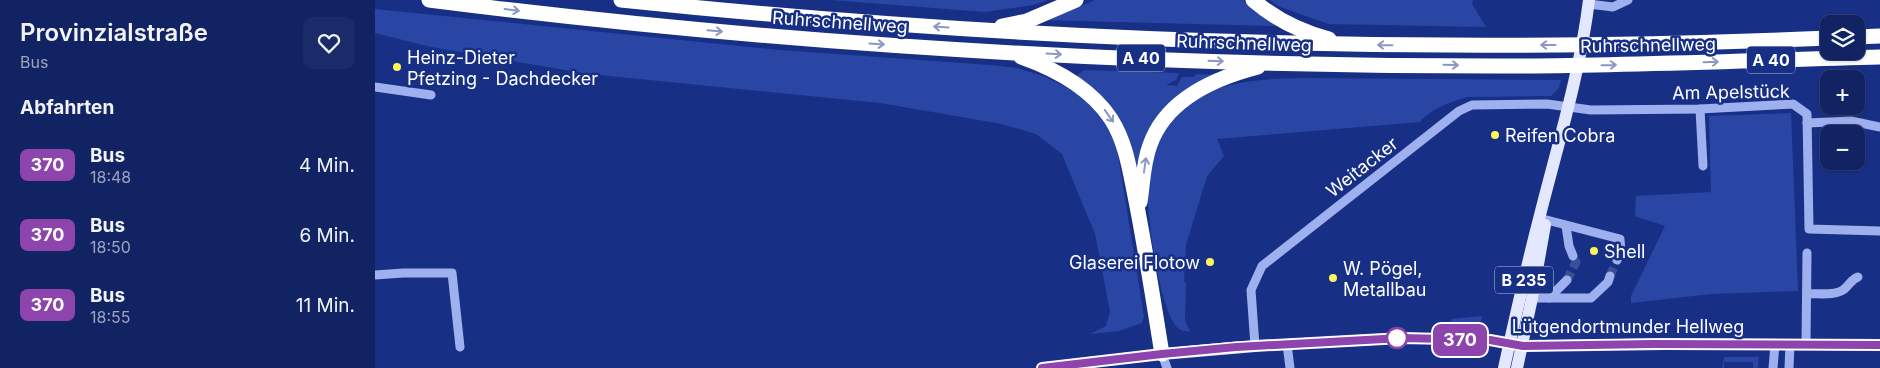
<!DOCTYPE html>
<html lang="de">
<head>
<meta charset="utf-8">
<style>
  :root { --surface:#122364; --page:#1b2b6a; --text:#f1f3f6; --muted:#9ca4bf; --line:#314078 }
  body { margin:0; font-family:Inter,sans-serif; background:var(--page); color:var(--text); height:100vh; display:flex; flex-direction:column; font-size:19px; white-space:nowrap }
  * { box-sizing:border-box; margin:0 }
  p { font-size:16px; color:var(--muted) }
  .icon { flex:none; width:28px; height:28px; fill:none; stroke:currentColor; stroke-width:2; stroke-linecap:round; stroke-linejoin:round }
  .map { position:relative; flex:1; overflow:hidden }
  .details { display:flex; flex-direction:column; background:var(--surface); width:375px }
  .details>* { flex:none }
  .badge { padding:0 10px; border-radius:8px; font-size:18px; line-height:32px }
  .buttons { position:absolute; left:1445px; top:15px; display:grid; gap:10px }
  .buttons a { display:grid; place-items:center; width:45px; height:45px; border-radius:10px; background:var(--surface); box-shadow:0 1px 4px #0004,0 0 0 1px var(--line); font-size:25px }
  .map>.badge { position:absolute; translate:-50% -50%; box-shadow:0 0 0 2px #fff }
  h2 { padding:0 20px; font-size:19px; line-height:45px }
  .round { display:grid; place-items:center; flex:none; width:52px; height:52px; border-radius:10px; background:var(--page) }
  .headline { display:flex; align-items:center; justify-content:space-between; height:85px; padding:0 20px }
  h1 { font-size:24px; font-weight:600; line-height:38px }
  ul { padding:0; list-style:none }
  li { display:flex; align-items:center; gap:15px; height:70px; padding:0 20px }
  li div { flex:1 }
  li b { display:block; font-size:19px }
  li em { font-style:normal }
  li .badge { min-width:55px; font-weight:700; text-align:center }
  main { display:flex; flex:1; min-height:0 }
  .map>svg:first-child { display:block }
</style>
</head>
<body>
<main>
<section class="details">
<div class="headline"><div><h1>Provinzialstraße</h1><p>Bus</p></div><a class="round"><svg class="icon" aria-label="heart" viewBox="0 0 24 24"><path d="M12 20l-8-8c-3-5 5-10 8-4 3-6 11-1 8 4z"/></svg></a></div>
<h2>Abfahrten</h2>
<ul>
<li><span class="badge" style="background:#8e44ad;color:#fff">370</span><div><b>Bus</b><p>18:48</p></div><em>4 Min.</em></li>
<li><span class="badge" style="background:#8e44ad;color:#fff">370</span><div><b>Bus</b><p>18:50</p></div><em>6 Min.</em></li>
<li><span class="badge" style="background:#8e44ad;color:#fff">370</span><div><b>Bus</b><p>18:55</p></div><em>11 Min.</em></li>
</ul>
</section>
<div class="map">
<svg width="1505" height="368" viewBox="0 0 1505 368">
  <rect width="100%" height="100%" fill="#182f86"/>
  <g fill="#2a46a5">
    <path d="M456,0H673L658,5L610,12Z"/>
    <path d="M720,0H868L882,13L900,24L901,26L665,20L690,13Z"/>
    <path d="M895,0H1098L1097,4L1111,27L953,24L903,6Z"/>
    <path d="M0,9L405,50L615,65L642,68L671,77L702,93L724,114L741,142L769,317L767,323L744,331L715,334L731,326L735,311L720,234L687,154L661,134L627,124L505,103L214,74L56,47L0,33Z"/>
    <path d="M709,70L804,73L801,80L791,85L802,86L807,77H819L821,74L849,75L785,113L772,133L764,157L763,170L746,121L730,101L701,76Z"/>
    <path d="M928,78L1186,80L1184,88L1176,96L1093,97C1077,101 1055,109 1045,122L842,139L849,156L832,176L811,245L809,281L811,283L810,320L815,332C812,331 807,331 804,329C784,314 770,206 773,182C776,156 786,128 806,110C838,80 887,79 928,78Z"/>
    <path d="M1416,113L1423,291L1336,294L1256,303V296L1290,226L1260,216L1261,196L1336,192L1334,116Z"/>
    <path d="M1107,316L1105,326L1077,327L1076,319Z"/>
    <path d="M1349,357H1384L1383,368H1378V362H1349V368H1347Z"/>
  </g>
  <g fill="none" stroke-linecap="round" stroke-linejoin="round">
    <g stroke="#3b4e98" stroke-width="9" stroke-dasharray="9 4.5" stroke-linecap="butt">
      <path d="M1235,276L1242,260"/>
      <path d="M1192,280L1201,262L1198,256"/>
    </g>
    <g stroke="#9eb0ed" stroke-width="9">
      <path d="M1214,4L1238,7L1253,0"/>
      <path d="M0,87L56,95"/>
      <path d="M1325,109L1328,166"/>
      <path d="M1432,123L1476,121L1505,127"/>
      <path d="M1164,218L1245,239L1246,252L1242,260"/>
      <path d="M1191,226L1194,246L1198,256"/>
      <path d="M0,275L28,273H77L85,347"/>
      <path d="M1432,294C1442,293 1460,296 1468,290C1475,285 1475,280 1483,277"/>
      <path d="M1157,298H1216L1233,282L1235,276"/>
      <path d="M1174,298L1192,280"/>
      <path d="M912,344L915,368"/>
      <path d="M1431,344L1432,253"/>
      <path d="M880,346L876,290L887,266L1084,111L1097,105L1172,104L1216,110L1325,109L1418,104L1432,114L1434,229L1505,231"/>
      <path d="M787,354L792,368"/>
      <path d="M1398,368L1400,344"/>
      <path d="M1414,368L1415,344"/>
    </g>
    <g stroke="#e4e8ff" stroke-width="12">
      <path d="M667,368L787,354L880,346L1027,338L1115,340L1148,346L1290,344L1505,345"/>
      <path d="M1129,368C1140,318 1151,269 1164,219C1182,147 1205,74 1214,0"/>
      <path d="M1142,368L1157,298L1170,225"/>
    </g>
    <g stroke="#fff" stroke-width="15">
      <path d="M54,0C416,46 782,67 1147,66C1266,65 1386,60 1505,57"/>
      <path d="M246,0C647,42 1051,55 1454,38"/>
      <path d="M878,0C900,19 927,32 954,39"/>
      <path d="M627,26L652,21L701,0"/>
      <path d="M1481,37L1505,36"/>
      <path d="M646,57C680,69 715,87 736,119C750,141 754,166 759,191C770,245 778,299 787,354"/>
      <path d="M765,202C768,183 768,163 775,145C791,99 840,78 883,67"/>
    </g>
  </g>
  <defs><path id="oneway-shaft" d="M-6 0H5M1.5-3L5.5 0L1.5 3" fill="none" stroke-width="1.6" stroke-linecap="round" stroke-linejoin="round" transform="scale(1.25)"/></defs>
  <g stroke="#8c97c2">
    <use href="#oneway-shaft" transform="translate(137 10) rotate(7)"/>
    <use href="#oneway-shaft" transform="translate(566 27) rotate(-176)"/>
    <use href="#oneway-shaft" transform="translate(340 31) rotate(5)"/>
    <use href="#oneway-shaft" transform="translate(502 44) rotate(4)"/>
    <use href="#oneway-shaft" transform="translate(1010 45) rotate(-179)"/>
    <use href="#oneway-shaft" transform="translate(1173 45) rotate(180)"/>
    <use href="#oneway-shaft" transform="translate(679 54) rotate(3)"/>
    <use href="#oneway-shaft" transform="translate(841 61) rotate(2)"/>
    <use href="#oneway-shaft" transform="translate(1336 62) rotate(-2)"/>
    <use href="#oneway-shaft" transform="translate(1076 65) rotate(1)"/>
    <use href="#oneway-shaft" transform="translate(1234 65) rotate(-1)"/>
    <use href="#oneway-shaft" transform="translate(734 116) rotate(55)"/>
    <use href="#oneway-shaft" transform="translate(770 165) rotate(-82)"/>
  </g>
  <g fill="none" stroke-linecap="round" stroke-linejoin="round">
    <g stroke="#fff" stroke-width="11">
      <path id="line" d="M667,368L787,354L861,347L1027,338L1115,340L1148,346L1277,344L1505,345"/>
    </g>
    <use href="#line" stroke="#8e44ad" stroke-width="8"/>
  </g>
  <g fill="#fff45a" stroke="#182f86" stroke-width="2">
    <circle cx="22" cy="67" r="5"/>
    <circle cx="1120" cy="135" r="5"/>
    <circle cx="1219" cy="251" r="5"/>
    <circle cx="835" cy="262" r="5"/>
    <circle cx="958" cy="278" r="5"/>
  </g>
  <circle fill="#fff" stroke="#8e44ad" stroke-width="2.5" cx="1022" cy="338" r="10"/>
  <g text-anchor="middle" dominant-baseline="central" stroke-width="5" stroke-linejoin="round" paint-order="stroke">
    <g fill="#182f86" stroke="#bac1db" stroke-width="1">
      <rect x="742" y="44.5" width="48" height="27" rx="4"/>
      <rect x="1372" y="46.5" width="48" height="27" rx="4"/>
      <rect x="1120" y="266.5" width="58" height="27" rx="4"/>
    </g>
    <g font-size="16" font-weight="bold" fill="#fff">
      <text x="766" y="58">A 40</text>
      <text x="1396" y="60">A 40</text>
      <text x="1149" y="280">B 235</text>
    </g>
    <g font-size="18" fill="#fff" stroke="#182f86">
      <text transform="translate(465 22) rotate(4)">Ruhrschnellweg</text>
      <text transform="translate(869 43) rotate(2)">Ruhrschnellweg</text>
      <text transform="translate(1273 45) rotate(-1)">Ruhrschnellweg</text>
      <text transform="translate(1356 92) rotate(-1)">Am Apelstück</text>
      <text transform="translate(987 167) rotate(-38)">Weitacker</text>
      <text x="1253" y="326">Lütgendortmunder Hellweg</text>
    </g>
    <g font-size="18" fill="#fff" stroke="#182f86" text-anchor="start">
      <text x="32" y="57">Heinz-Dieter<tspan x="32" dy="21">Pfetzing - Dachdecker</tspan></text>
      <text x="1130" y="135">Reifen Cobra</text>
      <text x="1229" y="251">Shell</text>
      <text x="825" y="262" text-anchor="end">Glaserei Flotow</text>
      <text x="968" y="268">W. Pögel,<tspan x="968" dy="21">Metallbau</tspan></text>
    </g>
  </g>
</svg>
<div class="buttons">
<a><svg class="icon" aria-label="layers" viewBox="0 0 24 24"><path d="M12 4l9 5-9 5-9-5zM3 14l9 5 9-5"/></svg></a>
<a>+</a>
<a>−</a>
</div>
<b class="badge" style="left:1085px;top:340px;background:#8e44ad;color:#fff">370</b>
</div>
</main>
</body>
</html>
